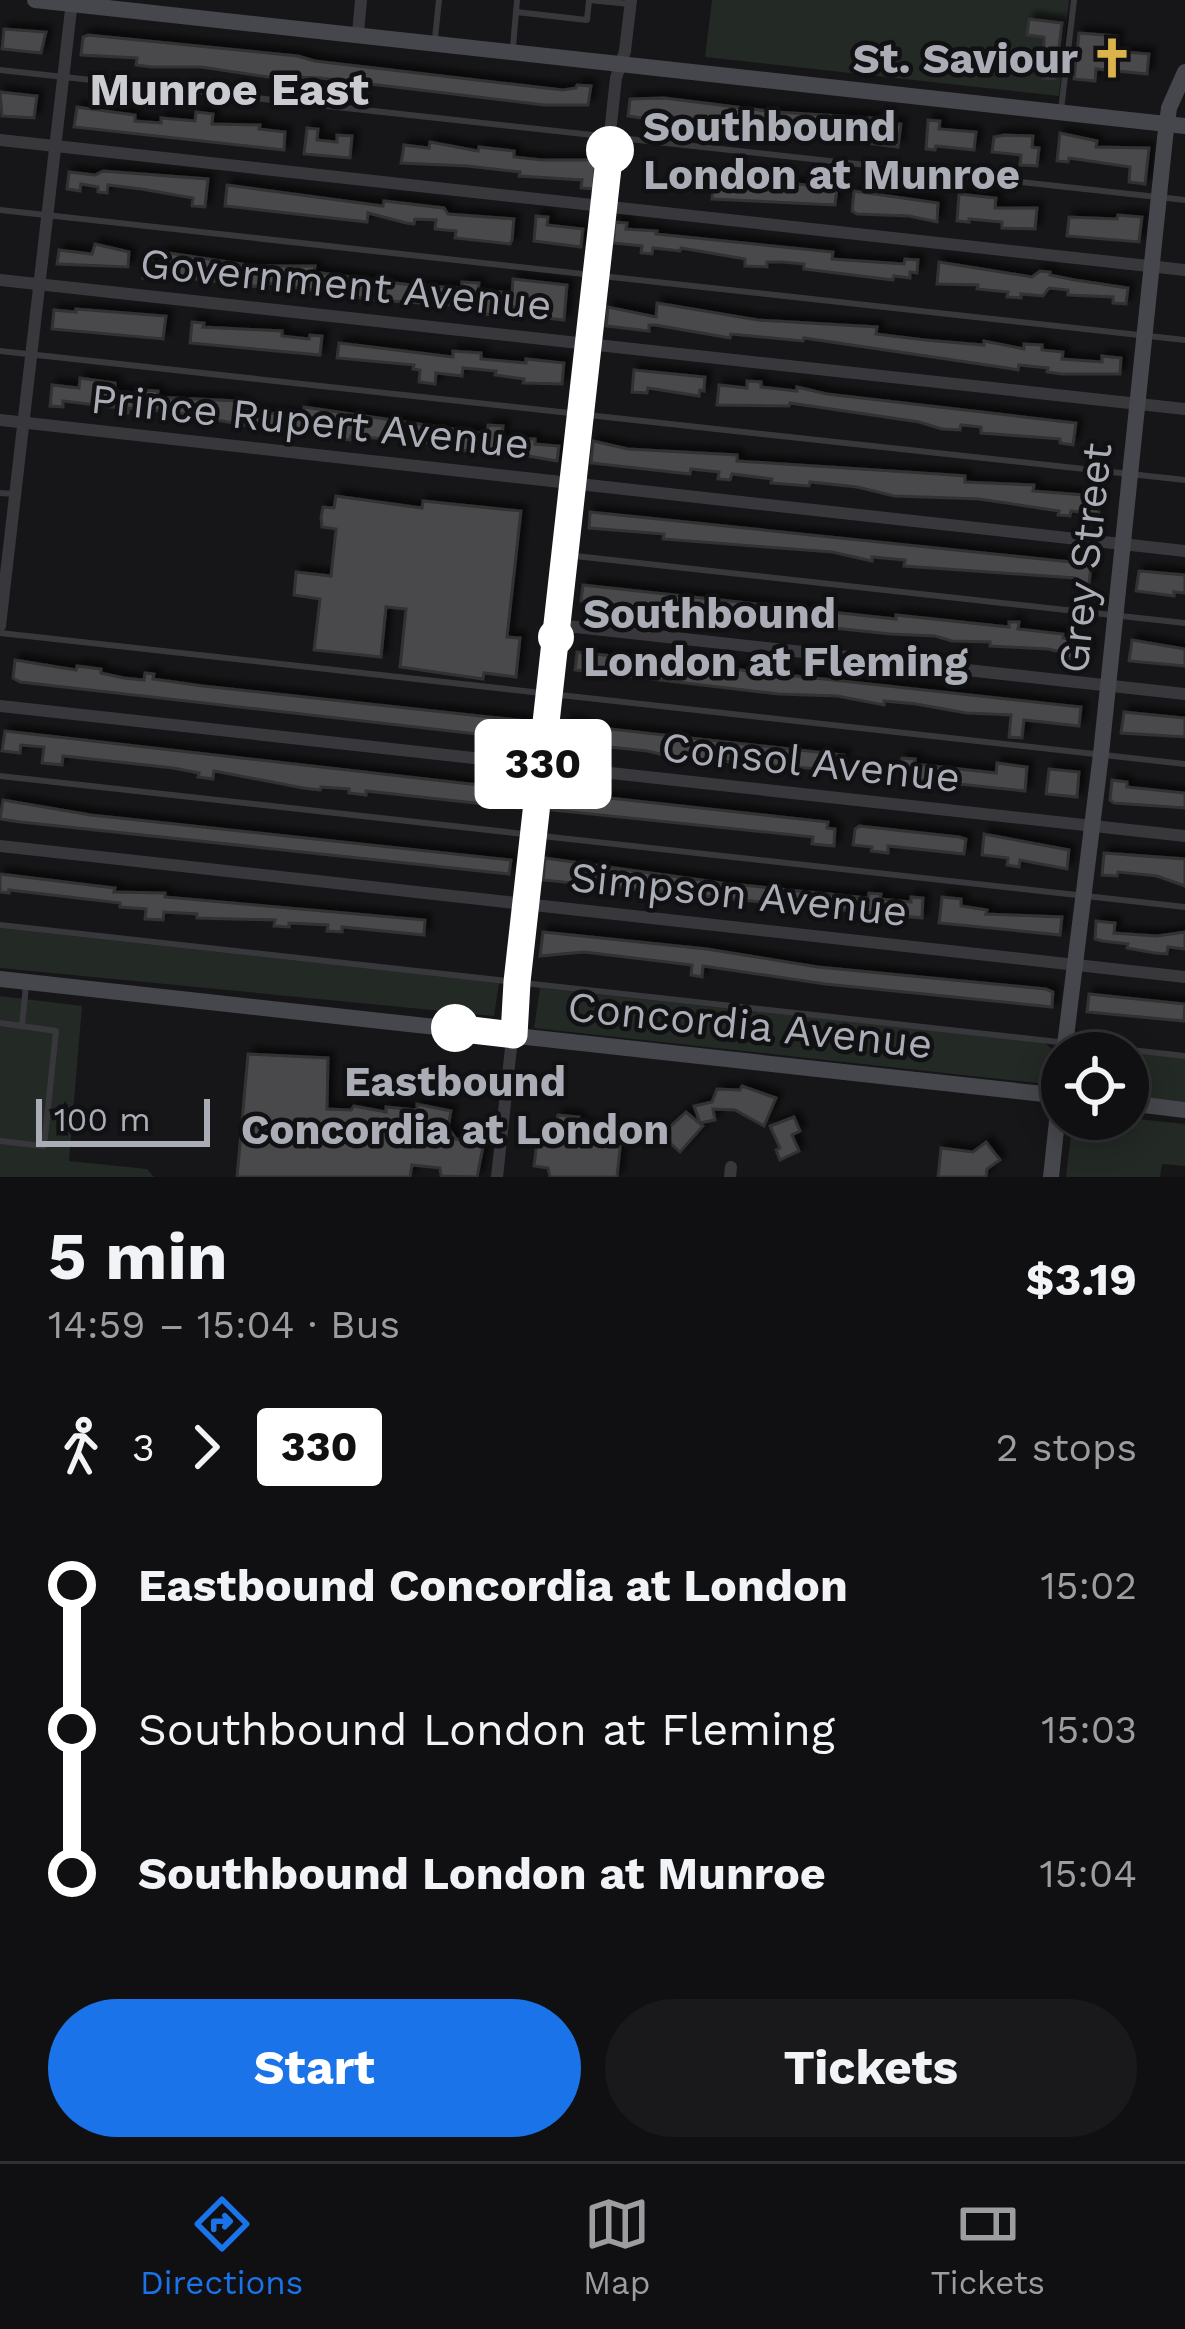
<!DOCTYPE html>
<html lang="en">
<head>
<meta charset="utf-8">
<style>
  :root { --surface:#101012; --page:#19191b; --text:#f1f3f6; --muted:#9c9d9f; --line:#303032; --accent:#1a73e8 }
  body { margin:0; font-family:"Work Sans",sans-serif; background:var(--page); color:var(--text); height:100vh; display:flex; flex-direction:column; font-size:45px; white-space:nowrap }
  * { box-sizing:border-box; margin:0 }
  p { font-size:39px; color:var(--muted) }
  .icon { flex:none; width:66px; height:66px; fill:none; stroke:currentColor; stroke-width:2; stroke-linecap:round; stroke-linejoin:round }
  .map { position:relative; height:1177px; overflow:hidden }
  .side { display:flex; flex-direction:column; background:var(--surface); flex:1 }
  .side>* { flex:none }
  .badge { padding:0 24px; border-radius:9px; font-size:42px; line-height:78px }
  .tools { position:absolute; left:1041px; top:1032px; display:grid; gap:24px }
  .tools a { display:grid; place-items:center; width:108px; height:108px; border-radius:50%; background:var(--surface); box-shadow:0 6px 30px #0003,0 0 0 3px var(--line); font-size:60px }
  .scale { position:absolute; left:36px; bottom:30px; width:174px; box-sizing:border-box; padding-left:12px; border:6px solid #aaadb6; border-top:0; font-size:33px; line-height:42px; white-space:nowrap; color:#aaadb6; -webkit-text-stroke:9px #111113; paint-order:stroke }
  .map>.badge { position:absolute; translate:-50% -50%; box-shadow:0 0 0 6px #fff }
  .legs { display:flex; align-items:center; gap:18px; height:132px; padding:0 48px; font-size:39px }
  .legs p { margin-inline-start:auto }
  .overview { display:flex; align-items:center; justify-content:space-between; height:204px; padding:0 48px }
  h1 { font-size:66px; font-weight:700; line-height:90px }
  .button { display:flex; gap:24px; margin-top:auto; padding:24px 48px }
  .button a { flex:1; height:138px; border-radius:72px; background:var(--accent); color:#fff; font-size:48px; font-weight:700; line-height:138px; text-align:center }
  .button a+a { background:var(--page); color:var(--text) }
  ul { padding:0 48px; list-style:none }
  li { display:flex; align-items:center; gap:42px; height:144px; font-size:45px }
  li i { display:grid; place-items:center; width:18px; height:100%; margin:0 15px; background:currentColor }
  li i::after { content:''; width:30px; height:30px; margin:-15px; border:9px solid; border-radius:50%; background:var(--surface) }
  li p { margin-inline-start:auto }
  li:first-child i { background:linear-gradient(#0000 50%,currentColor 0) }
  li:last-child i { background:linear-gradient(currentColor 50%,#0000 0) }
  .tabs { display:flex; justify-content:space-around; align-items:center; height:168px; border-top:3px solid var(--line); background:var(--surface); font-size:33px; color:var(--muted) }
  .tabs a { display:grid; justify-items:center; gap:6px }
  .tabs .active { color:var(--accent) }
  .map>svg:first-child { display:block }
</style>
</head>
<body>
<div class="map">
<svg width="1185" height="1177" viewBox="0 0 1185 1177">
  <defs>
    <filter id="shadow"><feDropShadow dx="5.5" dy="-5.5" stdDeviation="3" flood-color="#0009"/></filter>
  </defs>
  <rect width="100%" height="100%" fill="#161618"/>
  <g fill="#232924">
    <path d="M712,0H1069L1059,96L705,57Z"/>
    <path d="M0,928L499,983L494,1016L0,968Z"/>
    <path d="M540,988L1045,1043L1052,1049L1048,1080L1037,1083L534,1028Z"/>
    <path d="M0,996L82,1006L69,1161L147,1169L154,1177H0Z"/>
    <path d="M1083,1047L1185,1059V1102L1128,1096V1053H1073Z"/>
    <path d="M1128,1118L1185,1124V1166L1162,1164L1160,1177H1066L1073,1119Z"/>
  </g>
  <g fill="#48494c" stroke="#303033" stroke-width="3" filter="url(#shadow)">
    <path d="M1029,19L1062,23L1055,79L1043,78L1044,37L1027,35Z"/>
    <path d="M4,29L46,32L41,53L2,49Z"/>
    <path d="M1079,33L1117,36L1116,51L1149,54L1147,74L1096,69L1095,81L1074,79Z"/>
    <path d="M88,35L298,56L315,61L563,90L576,88L577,85L591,86L588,105H544L320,78L296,77L295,81L201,67H151L136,65L137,58L81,55L83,37Z"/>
    <path d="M0,92L37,96L34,118L2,116Z"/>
    <path d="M664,98L776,112L886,119V122L901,124L898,147L858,142L859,128L843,127L842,134L770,127V130L648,114V119L628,116L630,99Z"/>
    <path d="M77,107L135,115V121L161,123V118L195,121L196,112L213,114L212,124L260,125L259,129L285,132L284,150L74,127Z"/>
    <path d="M928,120L940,121L939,129L976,132L974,150L936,146L935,150L926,149Z"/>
    <path d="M307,128L318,129L317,140L337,142V135L352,136L350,158L304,154Z"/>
    <path d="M1060,133L1097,141L1096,147L1149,148L1145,184L1129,182L1130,167L1069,158L1068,162L1057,161Z"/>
    <path d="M1004,135L1033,136L1032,147L1039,148L1037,166L1020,165L1021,155L992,152L994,137Z"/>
    <path d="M430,142L478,151L479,147L514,151V157L542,160H596L593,189L581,188L582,180L519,176L520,172L467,166L401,163L404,145L429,148Z"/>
    <path d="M103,171L208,179L205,207L192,206L193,198L141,189L108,185L107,193L98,192V187L81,184L80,191L67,189L69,172L95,175Z"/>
    <path d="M714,179L748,180V187L774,191L775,186L790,187V183L837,189L835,205L712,199Z"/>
    <path d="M227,185L383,206L384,201L444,208L448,214L514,219L512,240L510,244L455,238L456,231L435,229L436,220L415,219L414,224L406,223L368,213L367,222L225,206Z"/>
    <path d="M854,191L938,203L937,222L909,216L857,214L852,211Z"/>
    <path d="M959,194L996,198L995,208H1037L1035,229L1002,228V222L969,219V222L957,221Z"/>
    <path d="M1118,215L1142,217L1139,242L1067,236L1069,217L1117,219Z"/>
    <path d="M536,216L548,217L547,225L583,229L581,247L534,241Z"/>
    <path d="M615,222L627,223L626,229L657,231L656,234L833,252L832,259L904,264L905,259L918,260L917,273L910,272V278L894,276L893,280L804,269V264L782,262H767V267L745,266V259L681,248L680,251L653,248L652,254L641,253L642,246L613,243Z"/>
    <path d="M95,244L129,252L128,267L57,264L59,250L92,254Z"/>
    <path d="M162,252L255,266H315L314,272L411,285L462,288V282L479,283L478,290L512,293L513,279L567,285L564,320L545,318L546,311L498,305L497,315L482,314V307L373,300L268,283V288L156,274L155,278H143L144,261L161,262Z"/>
    <path d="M939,262L1032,277L1040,271L1050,272V275L1075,280L1128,288L1126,304L1113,303V297L1068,295V290L1049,288L1043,296L1021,294V298L1007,297L1008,292L977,289L978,285L937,284Z"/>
    <path d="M657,303L758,320L877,327L876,334L925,340L984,345V341L1024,349V344L1042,345V350L1063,352L1062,359L1102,362V356L1121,358L1120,374H1061L1047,372L1048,368L1019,365L1018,370L1007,368L804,338L803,341L731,334L730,338L655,325H649V331L606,326L608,307L656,317Z"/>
    <path d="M76,309L166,316L163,339L52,329L54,310L76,312Z"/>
    <path d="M192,322L204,323L203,327L282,331V336L309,339L310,335L322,336L320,355L190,343Z"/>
    <path d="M339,343L453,357V351L481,353V359L526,363V359L564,363L562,384L523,383L524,379L495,375L496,371L463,368L462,376L436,373L435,384L419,382L420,370L413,369L414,365L337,358Z"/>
    <path d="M634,370L705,377L704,391L700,390L699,396L648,388L647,393L632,392Z"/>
    <path d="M80,378L115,383V391L144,394L145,390L158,391L157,397L237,401L236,405L247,406V411L303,416L304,407L487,434L488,425L503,426L502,438L535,439V444L559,446L557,461L482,448V452L431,448V443L409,441L351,436L350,440L339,439V436L320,432L250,426L172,412L129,408L128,413L118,412L119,408L63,401V407L50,406L52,385L79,388Z"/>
    <path d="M747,381L761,382V387L797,391V387L827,394L1076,423L1073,445L1060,443V439L981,433V427L961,425L960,430L942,429L919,422L790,403L789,406L717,405L719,385L747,388Z"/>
    <path d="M593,441L628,449L737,455V461L953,475L965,476V482L1034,485L1033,491L1097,496L1099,514L1071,511L1070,516L1058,515L1059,511L979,499L894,496L857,487L810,482L809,486L771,483L772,479L732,474L730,480L718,479L719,472L691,469L690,474L591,463Z"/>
    <path d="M336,496L422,508L423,501L521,511L507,637L520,638L516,677L484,673L483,679L400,667L406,609L386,607L381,657L314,650L320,599L294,595L296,572L331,576L336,529L322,527L321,517L323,507L334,508Z"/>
    <path d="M590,512L1071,562L1091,566L1089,585L1074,583V578L904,566L905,560L872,557V561L832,552L663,539L664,534L589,528Z"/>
    <path d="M1139,571L1185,575V593L1174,592V596L1136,591Z"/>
    <path d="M583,585L896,619V615L1009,627V622H1019L1018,629L1063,634V638L1089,644L1087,660L1064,658L1065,653L1048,649L990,646V642L952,641L935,636L890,634L581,601Z"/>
    <path d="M1132,640L1185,649V666L1129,661Z"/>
    <path d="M577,652L1081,707L1079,726L1024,720L1022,738L1009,737L1011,715L966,713L916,704L884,701V705L837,696L778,694L575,670Z"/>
    <path d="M15,660L76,670L77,666L101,669V673L124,678L144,680L145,673L154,674L153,679L203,686L527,721L525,736L503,737L20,682L13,678Z"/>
    <path d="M1124,712L1185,718V737L1121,733Z"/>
    <path d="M566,721L583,723V726L844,755L842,771L672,757L647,751L563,742Z"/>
    <path d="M5,731L514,789L521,791L519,808L366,791V795L349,793V789L321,787L320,790L303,788L214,771L213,779L198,777L199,773L173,768L63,756L62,765L42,763L44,747L21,745L20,753L2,751Z"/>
    <path d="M902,758L915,759V764L996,773L997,763L1027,767L1025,791L900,778Z"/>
    <path d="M1049,769L1079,772L1077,797L1046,794Z"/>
    <path d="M1112,780L1127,782V787L1185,793V808L1114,803L1110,800Z"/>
    <path d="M554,792L828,822L827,828L835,829L834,846L812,844L813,837L552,810Z"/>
    <path d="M3,800L91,815L511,860L509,874L20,822L0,819Z"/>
    <path d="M859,826L959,837L966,839L964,854L888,846V853L871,851L872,847L853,845L855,829Z"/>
    <path d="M984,834L1069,850L1067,869L1020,860L1019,867L1007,865L1008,858L982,855Z"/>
    <path d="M1104,853L1185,859V886L1157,876L1118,872L1117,876L1102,875Z"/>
    <path d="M545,858L722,883L868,898L869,893L881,894L880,899L911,902V897L923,898L922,918L543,880Z"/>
    <path d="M0,874L115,888L114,892L165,893V897L425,920L424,935L342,927V932L327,931L328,925L289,923V927L274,926L275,920L197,918V914L164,912L163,920L145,919L146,909L120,907V903L9,890V893L0,892Z"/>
    <path d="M942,897L961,899V906L987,910L986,914L1062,917L1060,935L939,923Z"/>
    <path d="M1096,921L1115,923L1114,933L1157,936L1185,932V949L1168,947L1167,954L1155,953L1127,948L1128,944L1102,941L1095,939Z"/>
    <path d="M543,932L707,949L818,967L1046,989L1053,992L1052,1007L825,984L703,966L702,977L691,975L692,965L584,952L540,956Z"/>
    <path d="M1089,994L1185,1004L1184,1021L1087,1012Z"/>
    <path d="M248,1054L328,1058L327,1109L351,1110L354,1106L386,1112V1107L417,1110V1104L451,1111L448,1128L456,1139L484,1142L477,1177L441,1176L440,1168L412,1165L410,1177H237Z"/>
    <path d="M742,1086L776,1098L764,1126L735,1110L713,1109L715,1120L700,1123L694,1106L712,1102L717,1089L740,1090Z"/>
    <path d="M686,1112L703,1126L680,1152L661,1135Z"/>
    <path d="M558,1115L579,1117L578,1124L622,1129L617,1177H550L548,1168L534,1166L537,1141L551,1142Z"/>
    <path d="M794,1117L800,1131L792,1135L799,1151L780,1160L776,1150L780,1148L770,1126Z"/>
    <path d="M986,1142L1000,1160L987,1169L986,1177H938L941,1148L973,1152Z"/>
  </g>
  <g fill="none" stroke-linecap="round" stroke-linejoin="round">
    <g stroke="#38383c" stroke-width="6">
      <path d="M589,0L630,4"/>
      <path d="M516,12L587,20L589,1"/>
      <path d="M435,38L439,0"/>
      <path d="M513,47L517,0"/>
      <path d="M0,70L1185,200"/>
      <path d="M1061,110L1074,0"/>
      <path d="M0,210L1185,340"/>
      <path d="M0,351L1185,480"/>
      <path d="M0,493L15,494"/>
      <path d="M566,555L1185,623"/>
      <path d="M0,633L1185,764"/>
      <path d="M0,776L1185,907"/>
      <path d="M0,925L1185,1056"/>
      <path d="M0,1023L56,1031L44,1146L0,1141"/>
      <path d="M22,1026L26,985"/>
      <path d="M406,1075L504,1086"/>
    </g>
    <g stroke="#38383c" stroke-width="12">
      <path d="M358,33L361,0"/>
      <path d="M0,140L1185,270"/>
      <path d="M0,280L1185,409"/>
      <path d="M0,420L1185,551"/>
      <path d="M558,625L1185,694"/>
      <path d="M0,626L72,1"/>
      <path d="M0,706L1185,836"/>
      <path d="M0,846L1185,977"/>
      <path d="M497,1177L616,78L625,51L631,0"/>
      <path d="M730,1177L731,1167"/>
    </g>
    <g stroke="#46474c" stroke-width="16">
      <path d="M35,0L1185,126"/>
      <path d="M0,979L1062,1096"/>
      <path d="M1064,1053L1101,754L1165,138L1169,108L1185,72"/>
      <path d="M1128,1103L1185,1110"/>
      <path d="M1051,1177L1062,1074"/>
    </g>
  </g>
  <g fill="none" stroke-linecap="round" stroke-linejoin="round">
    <g stroke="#fff" stroke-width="27">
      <path id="line-1" d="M455,1028L514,1035L517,982L610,150"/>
    </g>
    <use href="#line-1" stroke="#fff" stroke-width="18"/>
  </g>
  <defs>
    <g id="church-bare" transform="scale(3.24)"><path d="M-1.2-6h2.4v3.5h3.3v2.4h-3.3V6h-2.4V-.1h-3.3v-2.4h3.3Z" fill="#dbb34b" stroke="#111113" stroke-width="2.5" paint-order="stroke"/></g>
  </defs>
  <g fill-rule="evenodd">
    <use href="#church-bare" x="1112" y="58"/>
  </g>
  <g fill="#fff" stroke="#fff" stroke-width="6">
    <circle cx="610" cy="150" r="21"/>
    <circle cx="556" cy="637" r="15"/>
    <circle cx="455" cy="1028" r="21"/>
  </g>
  <g text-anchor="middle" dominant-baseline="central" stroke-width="9" stroke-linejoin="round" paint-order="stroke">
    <g font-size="42" font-weight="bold" fill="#aaadb6" stroke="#111113" text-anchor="end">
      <text x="1078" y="58">St. Saviour</text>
    </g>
    <g font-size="42" font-weight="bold" fill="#aaadb6" stroke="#111113" text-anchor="start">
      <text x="643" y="126">Southbound<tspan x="643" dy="48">London at Munroe</tspan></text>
      <text x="583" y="613">Southbound<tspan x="583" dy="48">London at Fleming</tspan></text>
      <text x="455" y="1081" text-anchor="middle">Eastbound<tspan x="455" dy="48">Concordia at London</tspan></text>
    </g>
    <g font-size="42" fill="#aaadb6" stroke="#111113">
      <text transform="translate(346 284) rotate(6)">Government Avenue</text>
      <text transform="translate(310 421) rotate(6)">Prince Rupert Avenue</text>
      <text transform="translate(1085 558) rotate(-84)">Grey Street</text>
      <text transform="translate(811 762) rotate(6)">Consol Avenue</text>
      <text transform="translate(739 894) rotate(6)">Simpson Avenue</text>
      <text transform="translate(750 1025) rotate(6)">Concordia Avenue</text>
    </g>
    <g font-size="45" font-weight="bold" fill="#caccd2" stroke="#111113">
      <text x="229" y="89">Munroe East</text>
    </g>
  </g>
</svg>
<div class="tools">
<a><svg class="icon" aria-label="locate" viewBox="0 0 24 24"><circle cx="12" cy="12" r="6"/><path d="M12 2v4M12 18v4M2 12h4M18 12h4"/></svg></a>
</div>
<div class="scale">100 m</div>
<b class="badge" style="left:543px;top:764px;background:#fff;color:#111">330</b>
</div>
<section class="side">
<div class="overview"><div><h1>5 min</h1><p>14:59 – 15:04 · Bus</p></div><b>$3.19</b></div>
<div class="legs"><svg class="icon" aria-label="walk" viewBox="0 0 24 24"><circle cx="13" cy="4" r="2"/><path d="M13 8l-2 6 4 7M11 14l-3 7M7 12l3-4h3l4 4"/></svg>3<svg class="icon" aria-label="forward" viewBox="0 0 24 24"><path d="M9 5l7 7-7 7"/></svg><b class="badge" style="background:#fff;color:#111">330</b><p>2 stops</p></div>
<ul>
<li><i style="color:#fff"></i><b>Eastbound Concordia at London</b><p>15:02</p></li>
<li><i style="color:#fff"></i><span>Southbound London at Fleming</span><p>15:03</p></li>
<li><i style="color:#fff"></i><b>Southbound London at Munroe</b><p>15:04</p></li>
</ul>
<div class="button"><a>Start</a><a>Tickets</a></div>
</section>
<nav class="tabs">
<a class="active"><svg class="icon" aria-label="directions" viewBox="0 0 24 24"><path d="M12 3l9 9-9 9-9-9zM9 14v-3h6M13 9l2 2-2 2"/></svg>Directions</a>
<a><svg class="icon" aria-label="map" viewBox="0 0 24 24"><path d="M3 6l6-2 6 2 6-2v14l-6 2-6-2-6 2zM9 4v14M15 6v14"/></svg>Map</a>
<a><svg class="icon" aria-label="tickets" viewBox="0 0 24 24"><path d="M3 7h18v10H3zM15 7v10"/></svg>Tickets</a>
</nav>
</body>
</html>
